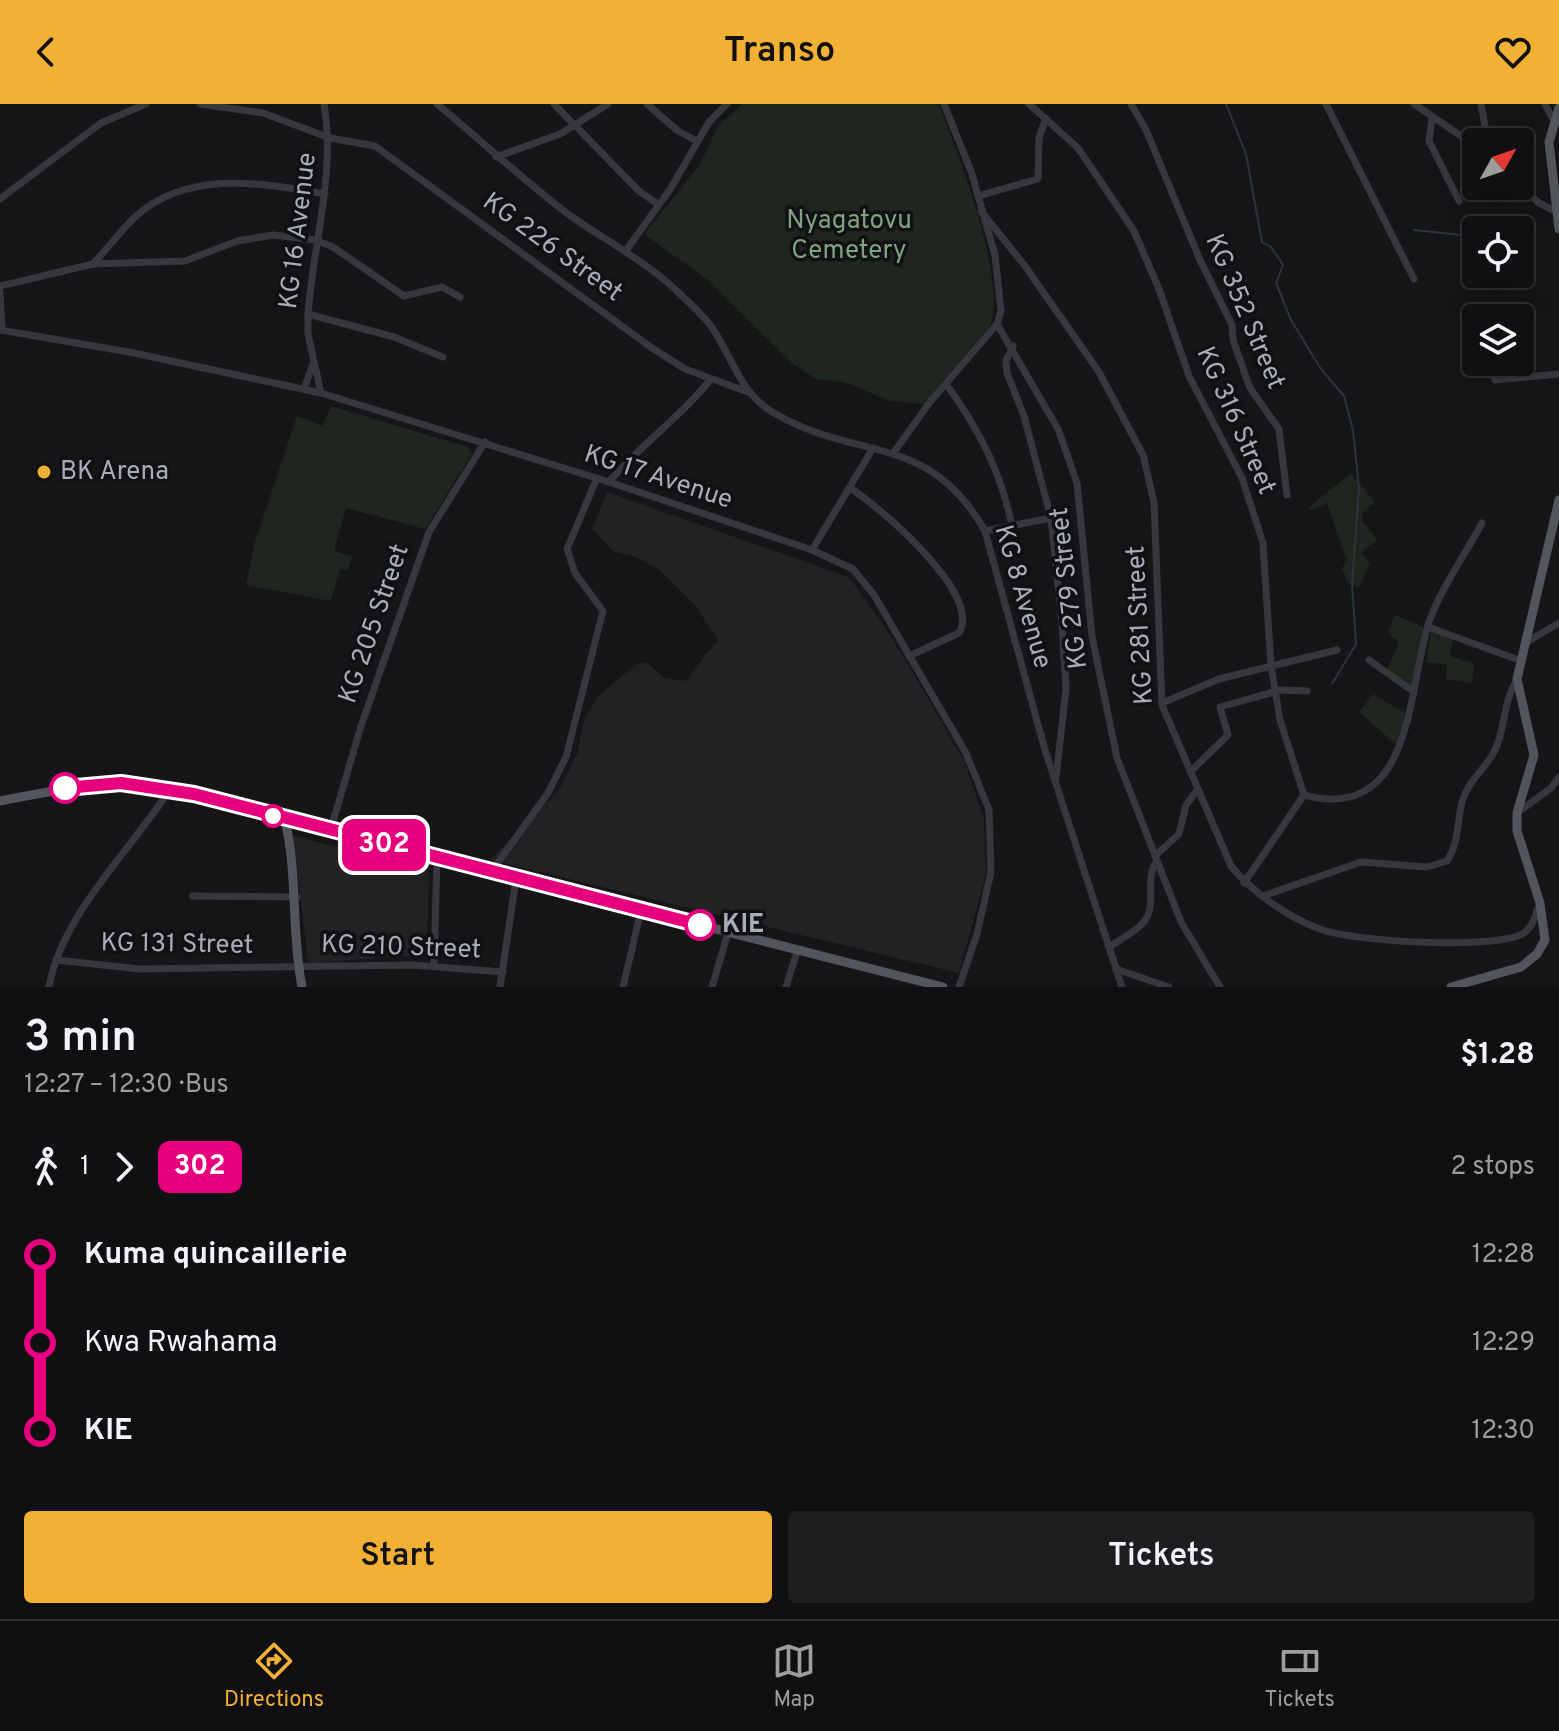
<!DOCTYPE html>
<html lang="en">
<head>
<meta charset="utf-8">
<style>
  :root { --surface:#101012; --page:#1e1e20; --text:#f1f3f6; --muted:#9c9d9f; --line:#303032; --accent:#f2b134 }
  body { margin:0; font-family:Overpass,sans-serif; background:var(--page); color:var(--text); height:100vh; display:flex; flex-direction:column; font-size:30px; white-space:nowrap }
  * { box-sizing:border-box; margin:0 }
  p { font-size:26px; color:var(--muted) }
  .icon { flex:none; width:44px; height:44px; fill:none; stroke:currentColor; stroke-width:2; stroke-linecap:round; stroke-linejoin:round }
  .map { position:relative; height:883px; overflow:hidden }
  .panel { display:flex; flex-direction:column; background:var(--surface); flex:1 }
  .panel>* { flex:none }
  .badge { padding:0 16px; border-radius:12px; font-size:28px; line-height:52px }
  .needle { width:52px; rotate:50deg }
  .controls { position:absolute; left:1462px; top:24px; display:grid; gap:16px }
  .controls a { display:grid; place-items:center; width:72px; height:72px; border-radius:8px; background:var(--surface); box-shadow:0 8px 32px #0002,0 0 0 2px var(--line); font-size:40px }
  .map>.badge { position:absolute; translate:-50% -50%; box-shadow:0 0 0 4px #fff }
  .legs { display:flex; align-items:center; gap:12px; height:88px; padding:0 24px; font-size:26px }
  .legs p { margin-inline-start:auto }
  .headline { display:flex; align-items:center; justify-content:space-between; height:136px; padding:0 24px }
  h1 { font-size:44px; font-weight:600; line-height:60px }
  .action { display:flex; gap:16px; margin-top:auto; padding:16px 24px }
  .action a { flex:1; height:92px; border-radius:8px; background:var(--accent); color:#111; font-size:32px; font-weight:600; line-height:92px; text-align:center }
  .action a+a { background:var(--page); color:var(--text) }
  ul { padding:0 24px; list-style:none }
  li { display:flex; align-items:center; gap:28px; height:88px; font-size:30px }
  li i { display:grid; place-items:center; width:12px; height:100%; margin:0 10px; background:currentColor }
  li i::after { content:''; width:20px; height:20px; margin:-10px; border:6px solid; border-radius:50%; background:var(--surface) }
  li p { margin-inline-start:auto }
  li:first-child i { background:linear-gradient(#0000 50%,currentColor 0) }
  li:last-child i { background:linear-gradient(currentColor 50%,#0000 0) }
  header { display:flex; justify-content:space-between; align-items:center; height:104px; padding:0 24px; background:var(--accent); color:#111; font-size:36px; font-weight:600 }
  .dock { display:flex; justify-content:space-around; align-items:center; height:112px; border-top:2px solid var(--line); background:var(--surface); font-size:22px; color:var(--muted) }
  .dock a { display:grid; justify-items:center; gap:4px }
  .dock .on { color:var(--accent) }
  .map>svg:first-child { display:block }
</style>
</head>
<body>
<header><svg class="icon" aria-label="back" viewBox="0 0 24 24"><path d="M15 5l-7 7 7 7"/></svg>Transo<svg class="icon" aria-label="heart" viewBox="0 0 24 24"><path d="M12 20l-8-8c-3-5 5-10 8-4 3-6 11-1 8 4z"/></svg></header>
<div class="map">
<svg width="1559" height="883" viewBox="0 0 1559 883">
  <rect width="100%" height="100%" fill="#161618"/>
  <g fill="#222225">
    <path d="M607,388L849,473L891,532L964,656L984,715L986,771L959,869L490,756L559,686L577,651L584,616L598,592L637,560L648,559L664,574L685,577L718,536L694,500L661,467L636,453L614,448L592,425Z"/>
    <path d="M293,731L429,768L427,851L308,859Z"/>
  </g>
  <g fill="#1e261f">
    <path d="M742,0H939C957,47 1008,177 990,222L924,300L890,297L844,278L816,275L793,260L709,177L644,130L700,60L718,22Z"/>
    <path d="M331,302L468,343L472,350L425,425L346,404L334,447L352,452L348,466L340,465L331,497L246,481L255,438L297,312L322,322Z"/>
    <path d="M1351,369L1375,398L1363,408L1362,416L1377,436L1361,449L1370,460L1359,483L1348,479L1342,464L1347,457L1327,399L1311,406L1309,403Z"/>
    <path d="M1395,511L1423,523L1412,584L1387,566L1399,538L1388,529Z"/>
    <path d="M1431,528L1453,534L1450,552L1474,559L1472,579L1446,575L1447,561L1426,558Z"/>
    <path d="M1373,590L1405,609L1398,642L1359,608Z"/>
  </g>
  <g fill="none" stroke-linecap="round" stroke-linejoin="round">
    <g stroke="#2c353c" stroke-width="2">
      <path d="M1226,0L1246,50L1262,138L1271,143L1283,161L1276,179L1291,216L1321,265L1344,292L1353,326L1359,384L1352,480L1356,540L1332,580"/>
      <path d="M1414,126L1471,132V127H1476"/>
    </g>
    <g stroke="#37383d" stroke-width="7">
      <path d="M200,0L263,9L330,34L375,42L652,244L685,265L748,288"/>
      <path d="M437,0C482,37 525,78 572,113C607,137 646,158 677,187C688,198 701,209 711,222C732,252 740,290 774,309C857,358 928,327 985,427L1045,646L1122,883"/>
      <path d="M554,0L639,87L659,101"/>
      <path d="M647,0L678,27L697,37"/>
      <path d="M1029,0L1078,44L1134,127L1159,185L1189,272L1242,374L1263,439L1271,562L1280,616L1304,691"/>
      <path d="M1131,0L1146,26L1200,156L1232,221L1233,236L1250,284L1279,325L1287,391"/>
      <path d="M1326,0L1414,175"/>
      <path d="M1414,0L1476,42"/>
      <path d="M1481,0L1488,38"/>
      <path d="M1545,0L1554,17"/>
      <path d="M1432,13L1429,37L1459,97"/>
      <path d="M496,53L560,30L608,0"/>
      <path d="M1520,81L1539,99L1557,108"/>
      <path d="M978,92L1038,75L1039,34L1046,14"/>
      <path d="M0,95L101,19L146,0"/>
      <path d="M981,107L1025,162L1099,268L1143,351L1154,398L1162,601L1231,762C1252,788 1289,814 1320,825C1354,838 1487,845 1520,831C1532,826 1535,813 1539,801"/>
      <path d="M625,148L671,84L709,18L727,0"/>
      <path d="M93,160C107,145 120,128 134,114C186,65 262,79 325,90"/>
      <path d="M0,182L93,160L185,157L237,137L273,131L315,136L333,143L404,192L442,183L460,193"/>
      <path d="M0,188L2,226"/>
      <path d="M308,210L394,233L443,253"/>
      <path d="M1488,212V214"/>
      <path d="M997,220L1058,325L1077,379L1092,532L1117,654L1181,818L1220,883"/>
      <path d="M0,226L129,248L321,289L609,378L812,446L853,465L874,491L966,649L989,706L991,768L977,830L959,883"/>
      <path d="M1013,242L1006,257L1007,269L1024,312L1051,414L1062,520L1066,585L1056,674"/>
      <path d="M1492,258L1495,276L1559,270"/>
      <path d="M946,280C979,325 1000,366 1012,421"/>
      <path d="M304,285L313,260"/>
      <path d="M321,289L308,230V210C313,140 336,70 324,0"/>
      <path d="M894,348L930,298L997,220L1001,207L995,151L972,70L944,0"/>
      <path d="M609,378C641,340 681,313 711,275"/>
      <path d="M852,385C881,405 983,490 959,529L909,552"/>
      <path d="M985,427L1051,414"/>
      <path d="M812,446L873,344"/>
      <path d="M1428,523L1519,556"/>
      <path d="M1525,539L1559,519"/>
      <path d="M1369,556L1414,588"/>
      <path d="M1162,599L1219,575L1337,546"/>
      <path d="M1191,667L1228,631L1220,603L1281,586L1307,587"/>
      <path d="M1517,709L1551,684L1559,673"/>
      <path d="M330,728L361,622L429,428L485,338"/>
      <path d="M1155,752L1179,730L1186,701L1198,685"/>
      <path d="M491,768L548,689L566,653L603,507L575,469L567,445L597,374"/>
      <path d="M1244,779L1304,691C1415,720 1407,584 1429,518C1441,484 1465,451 1482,419"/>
      <path d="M193,792L297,793"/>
      <path d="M1263,792L1361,758L1427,763L1447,757C1459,739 1457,718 1462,698C1468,676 1486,665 1495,646C1506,623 1502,601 1517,575"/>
      <path d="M1111,842C1121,835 1135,828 1143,819C1159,801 1143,775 1157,757"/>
      <path d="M56,856L140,865L412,861L503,868"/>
      <path d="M434,862L437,754"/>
      <path d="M1116,865L1169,883"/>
      <path d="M49,883C63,808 130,748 170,685"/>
      <path d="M500,883L516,775"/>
      <path d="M623,883L641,806"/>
      <path d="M712,883L728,829"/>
      <path d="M786,883L797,848"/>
    </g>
    <g stroke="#53555c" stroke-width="9">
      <path d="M1559,4L1549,38L1559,125"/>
      <path d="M0,697C57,686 110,675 168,685L943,883"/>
      <path d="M285,716C298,771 291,828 302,883"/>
      <path d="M1451,883L1521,863L1537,850L1545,836L1540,799L1517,727V709L1534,651L1517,575L1559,396"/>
    </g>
  </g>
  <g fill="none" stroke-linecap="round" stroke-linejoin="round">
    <g stroke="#fff" stroke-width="18">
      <path id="line-1" d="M65,684L121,679L194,690L700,821"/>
    </g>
    <use href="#line-1" stroke="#e6007e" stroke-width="12"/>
  </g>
  <circle fill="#f2b134" stroke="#111113" stroke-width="3" cx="44" cy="368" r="8"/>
  <g fill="#fff" stroke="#e6007e" stroke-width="4">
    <circle cx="65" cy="684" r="14"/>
    <circle cx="273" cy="712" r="10"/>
    <circle cx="700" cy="821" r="14"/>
  </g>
  <g text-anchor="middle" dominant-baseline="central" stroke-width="7" stroke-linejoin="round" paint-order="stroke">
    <g font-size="26" fill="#7fa381" stroke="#111113">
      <text x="849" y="117">Nyagatovu<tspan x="849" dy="30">Cemetery</tspan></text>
    </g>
    <g font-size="26" fill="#a8adb8" stroke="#111113">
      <text transform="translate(299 127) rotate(-83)">KG 16 Avenue</text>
      <text transform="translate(552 144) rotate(36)">KG 226 Street</text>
      <text transform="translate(1244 208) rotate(67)">KG 352 Street</text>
      <text transform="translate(1235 317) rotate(66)">KG 316 Street</text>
      <text transform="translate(658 374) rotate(18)">KG 17 Avenue</text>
      <text transform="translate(1070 484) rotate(-97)">KG 279 Street</text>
      <text transform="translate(1022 493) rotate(74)">KG 8 Avenue</text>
      <text transform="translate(375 520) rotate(-71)">KG 205 Street</text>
      <text transform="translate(1141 521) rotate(-93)">KG 281 Street</text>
      <text transform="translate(177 841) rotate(1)">KG 131 Street</text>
      <text transform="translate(401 844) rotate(2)">KG 210 Street</text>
    </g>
    <g font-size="26" fill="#a8adb8" stroke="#111113" text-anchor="start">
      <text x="60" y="368">BK Arena</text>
    </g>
    <g font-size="26" font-weight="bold" fill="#a8adb8" stroke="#111113" text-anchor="start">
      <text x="722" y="821">KIE</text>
    </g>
  </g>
</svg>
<div class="controls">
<a><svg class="needle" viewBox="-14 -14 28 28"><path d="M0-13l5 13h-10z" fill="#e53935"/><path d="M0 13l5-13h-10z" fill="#9c9d9f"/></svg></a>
<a><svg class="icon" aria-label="locate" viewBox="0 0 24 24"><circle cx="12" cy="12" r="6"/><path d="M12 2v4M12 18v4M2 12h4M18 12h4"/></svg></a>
<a><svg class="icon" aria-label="layers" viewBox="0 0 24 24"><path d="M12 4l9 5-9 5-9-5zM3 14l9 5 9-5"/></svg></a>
</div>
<b class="badge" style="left:384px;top:741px;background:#e6007e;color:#fff">302</b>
</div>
<section class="panel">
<div class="headline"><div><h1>3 min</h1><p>12:27 – 12:30 · Bus</p></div><b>$1.28</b></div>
<div class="legs"><svg class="icon" aria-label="walk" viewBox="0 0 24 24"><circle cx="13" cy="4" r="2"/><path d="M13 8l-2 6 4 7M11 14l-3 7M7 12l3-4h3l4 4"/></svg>1<svg class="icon" aria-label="forward" viewBox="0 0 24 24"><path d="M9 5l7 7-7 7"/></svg><b class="badge" style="background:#e6007e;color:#fff">302</b><p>2 stops</p></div>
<ul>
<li><i style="color:#e6007e"></i><b>Kuma quincaillerie</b><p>12:28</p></li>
<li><i style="color:#e6007e"></i><span>Kwa Rwahama</span><p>12:29</p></li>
<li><i style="color:#e6007e"></i><b>KIE</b><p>12:30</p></li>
</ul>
<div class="action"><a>Start</a><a>Tickets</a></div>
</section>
<nav class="dock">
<a class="on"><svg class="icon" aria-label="directions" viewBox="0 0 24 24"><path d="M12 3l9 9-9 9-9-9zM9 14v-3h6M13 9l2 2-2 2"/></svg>Directions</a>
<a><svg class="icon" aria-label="map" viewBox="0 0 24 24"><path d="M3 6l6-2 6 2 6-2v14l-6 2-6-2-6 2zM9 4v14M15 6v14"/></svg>Map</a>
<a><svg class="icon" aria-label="tickets" viewBox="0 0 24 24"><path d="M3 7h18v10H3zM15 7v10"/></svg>Tickets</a>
</nav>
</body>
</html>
